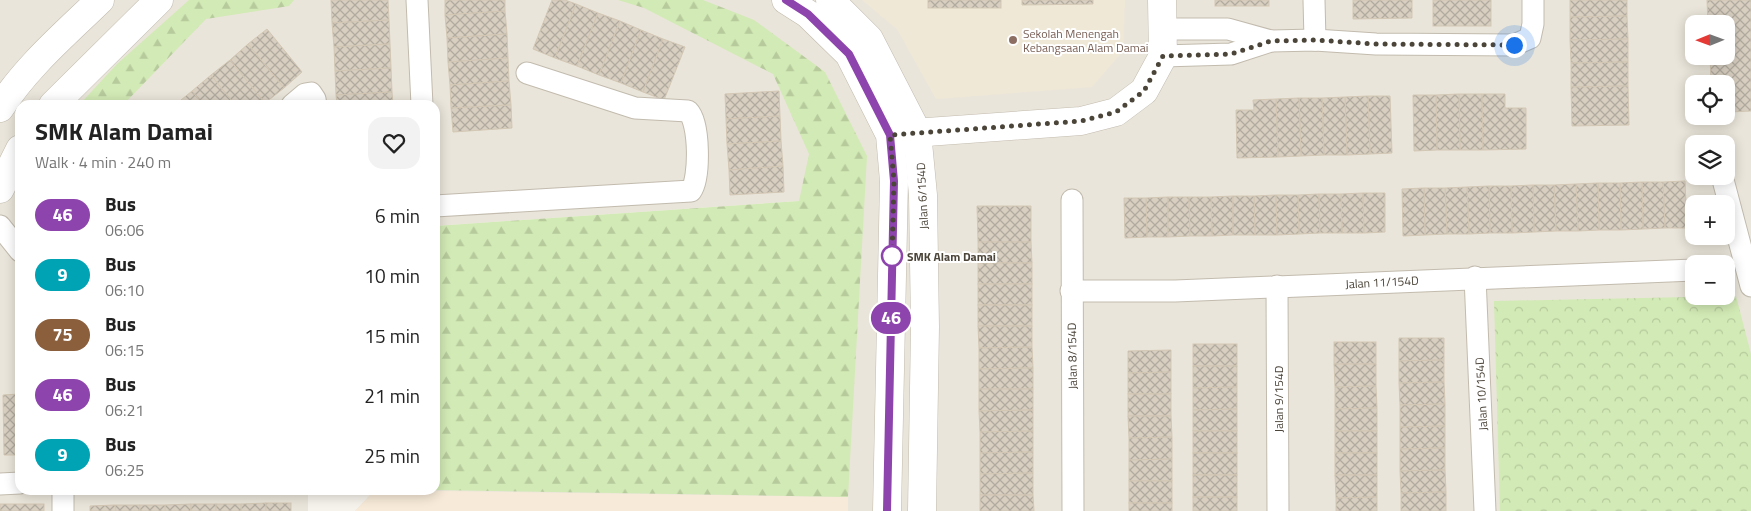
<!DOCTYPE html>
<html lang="en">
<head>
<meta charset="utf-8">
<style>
  :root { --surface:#fff; --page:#f2f2f2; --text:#222; --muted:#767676 }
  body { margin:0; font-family:"Titillium Web",sans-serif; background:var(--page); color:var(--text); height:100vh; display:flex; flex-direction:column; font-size:19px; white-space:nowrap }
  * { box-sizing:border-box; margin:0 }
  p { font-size:16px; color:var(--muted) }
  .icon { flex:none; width:28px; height:28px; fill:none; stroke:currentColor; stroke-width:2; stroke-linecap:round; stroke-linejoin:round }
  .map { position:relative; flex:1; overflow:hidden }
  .panel { position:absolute; left:15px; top:100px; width:425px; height:395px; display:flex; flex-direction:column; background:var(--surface); border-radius:15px; box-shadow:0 2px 12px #0003 }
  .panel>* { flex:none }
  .badge { padding:0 10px; border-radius:16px; font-size:18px; line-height:32px }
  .needle { width:32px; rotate:269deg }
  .fabs { position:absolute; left:1685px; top:15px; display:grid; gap:10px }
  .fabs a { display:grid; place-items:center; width:50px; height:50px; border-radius:10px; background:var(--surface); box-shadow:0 2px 12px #0003; font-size:25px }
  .you { position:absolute; width:25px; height:25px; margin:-12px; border:4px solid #fff; border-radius:50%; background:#1a73e8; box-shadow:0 0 0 8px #1a73e833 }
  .map>.badge { position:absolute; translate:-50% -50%; box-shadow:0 0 0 2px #fff }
  .round { display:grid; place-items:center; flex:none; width:52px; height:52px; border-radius:15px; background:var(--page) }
  .summary { display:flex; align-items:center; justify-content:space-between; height:85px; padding:0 20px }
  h1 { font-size:24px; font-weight:700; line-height:38px }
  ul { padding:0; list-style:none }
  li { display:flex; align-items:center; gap:15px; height:60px; padding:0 20px }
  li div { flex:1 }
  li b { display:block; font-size:19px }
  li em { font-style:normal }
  li .badge { min-width:55px; font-weight:700; text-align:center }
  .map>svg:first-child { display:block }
</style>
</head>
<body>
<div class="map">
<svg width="1751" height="511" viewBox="0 0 1751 511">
  <defs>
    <pattern id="forest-firs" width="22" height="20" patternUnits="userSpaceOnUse" patternTransform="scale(1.25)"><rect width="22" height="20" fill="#d2eab5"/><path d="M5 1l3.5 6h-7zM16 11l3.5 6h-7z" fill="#b6ca9c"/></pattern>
    <pattern id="park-crowns" width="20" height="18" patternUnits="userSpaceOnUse" patternTransform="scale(1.25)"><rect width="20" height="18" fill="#d2eab5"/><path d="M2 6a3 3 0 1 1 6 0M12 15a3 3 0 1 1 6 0" fill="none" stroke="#b6ca9c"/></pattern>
    <pattern id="building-cross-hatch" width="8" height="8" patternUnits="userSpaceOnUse" patternTransform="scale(1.25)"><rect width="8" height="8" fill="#d8cfc1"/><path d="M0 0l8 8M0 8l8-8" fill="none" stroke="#b1aa9e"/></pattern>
  </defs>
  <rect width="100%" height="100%" fill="#f6f3ec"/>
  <path fill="#eae5da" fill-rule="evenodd" d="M0,0H1751V511H355L375,490H435L799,201L435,226V105H20V490H308V511H0ZM1694,24H1726V56H1694ZM1694,84H1726V116H1694ZM1694,144H1726V176H1694ZM1694,204H1726V236H1694ZM1694,264H1726V296H1694Z"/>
  <path fill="#f7ead8" d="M375,490L848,497V511H355Z"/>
  <path fill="#efe8d6" d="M862,0H1125L1123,51L1092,87L936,99L897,29Z"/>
  <g fill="url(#forest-firs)">
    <path d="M189,0H294L289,6L206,19L123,105H79L117,64Z"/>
    <path d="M618,0H703L754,20L825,72L867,156L848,497L435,490V226L799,201L809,154L773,74L644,8Z"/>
  </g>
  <path fill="url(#park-crowns)" d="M1736,296L1751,354V511H1500L1494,301Z"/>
  <g fill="url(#building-cross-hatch)" stroke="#d3c7b4">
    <path d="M331,0H388L389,20L332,23Z"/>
    <path d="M445,0H505V11L445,15Z"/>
    <path d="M552,0H565L576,4L555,58L533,49Z"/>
    <rect x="928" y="0" width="73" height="8"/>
    <path d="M1022,0H1093V4L1022,5Z"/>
    <rect x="1215" y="0" width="54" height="6"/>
    <path d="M1353,0H1412V18L1353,19Z"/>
    <rect x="1433" y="0" width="58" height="26"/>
    <path d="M1570,0H1627V16L1570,17Z"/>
    <path d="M1707,0H1751V111L1730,112L1728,80L1711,81L1710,56H1726V24H1708Z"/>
    <path d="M576,4L598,13L577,66L555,58Z"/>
    <path d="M505,11L507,34L447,38L445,15Z"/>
    <path d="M598,13L620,21L599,75L577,66Z"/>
    <path d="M1627,16L1628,39L1570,40V17Z"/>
    <path d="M389,20L390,44L334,47L332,23Z"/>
    <path d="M620,21L641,30L621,83L599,75Z"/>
    <path d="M267,29L302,72L284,88L248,44Z"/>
    <path d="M641,30L663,39L643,92L621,83Z"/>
    <path d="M507,34L508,58L448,62L447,38Z"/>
    <path d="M663,39L685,47L664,100L643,92Z"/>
    <path d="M1628,39V62L1571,63L1570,40Z"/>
    <path d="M248,44L284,88L265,103L230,60Z"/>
    <path d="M390,44L391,68L335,71L334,47Z"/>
    <path d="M508,58L509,81L450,85L448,62Z"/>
    <path d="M230,60L265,103L263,105H235L211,75Z"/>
    <path d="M1628,62V86L1571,87V63Z"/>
    <path d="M391,68L392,92L336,95L335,71Z"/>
    <path d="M211,75L235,105H203L192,91Z"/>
    <path d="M509,81L511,105L451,108L450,85Z"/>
    <path d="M1628,86L1629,125L1572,126L1571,87Z"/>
    <path d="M192,91L203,105H175Z"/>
    <path d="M779,91L780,116L726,119L725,94Z"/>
    <path d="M392,92L393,105H337L336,95Z"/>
    <path d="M1459,94H1482L1483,150H1460Z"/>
    <path d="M1459,94L1460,150H1437L1436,95Z"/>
    <path d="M1482,94H1505V108H1526V149L1483,150Z"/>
    <path d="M1413,95H1436L1437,150L1414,151Z"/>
    <path d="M1368,96H1390L1392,153L1370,154Z"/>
    <path d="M1368,96L1370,154L1347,155L1345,97Z"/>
    <path d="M1345,97L1347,155H1324L1322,98Z"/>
    <path d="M1299,98H1322L1324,155L1301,156Z"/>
    <path d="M1299,98L1301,156L1278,157L1276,99Z"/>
    <path d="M1276,99L1278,157L1237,158L1236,110H1254L1253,100Z"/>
    <path d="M511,105L512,128L453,132L451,108Z"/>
    <path d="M780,116L781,141L727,144L726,119Z"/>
    <path d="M781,141L783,166L729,170L727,144Z"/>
    <path d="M783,166L784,192L730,195L729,170Z"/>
    <path d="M1685,181L1687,228H1665L1663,182Z"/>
    <path d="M1642,182H1663L1665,228L1643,229Z"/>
    <path d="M1642,182L1643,229L1621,230L1620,183Z"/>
    <path d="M1598,183H1620L1621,230H1599Z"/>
    <path d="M1598,183L1599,230L1578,231L1576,184Z"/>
    <path d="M1576,184L1578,231H1556L1554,185Z"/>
    <path d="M1533,185H1554L1556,231L1534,232Z"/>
    <path d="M1533,185L1534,232L1512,233L1511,186Z"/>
    <path d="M1489,186H1511L1512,233H1490Z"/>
    <path d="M1489,186L1490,233L1469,234L1467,187Z"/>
    <path d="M1467,187L1469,234H1447L1445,188Z"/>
    <path d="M1424,188H1445L1447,234L1425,235Z"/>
    <path d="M1424,188L1425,235L1403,236L1402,189Z"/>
    <path d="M1363,193L1364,233H1342L1341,194Z"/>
    <path d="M1363,193H1385V232L1364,233Z"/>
    <path d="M1319,194L1320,233L1299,234L1298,195Z"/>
    <path d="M1319,194H1341L1342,233H1320Z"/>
    <path d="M1276,195L1277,235H1255L1254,196Z"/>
    <path d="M1276,195H1298L1299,234L1277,235Z"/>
    <path d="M1233,196V235L1212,236L1211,197Z"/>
    <path d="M1233,196H1254L1255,235H1233Z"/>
    <path d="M1168,197V237H1147L1146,198Z"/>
    <path d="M1168,197H1189L1190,236L1168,237Z"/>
    <path d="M1189,197H1211L1212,236H1190Z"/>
    <path d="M1124,198H1146L1147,237L1125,238Z"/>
    <path d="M977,206H1031V242H978Z"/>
    <path d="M978,242H1031L1032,263H978Z"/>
    <rect x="978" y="263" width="54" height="21"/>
    <rect x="978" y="284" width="54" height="21"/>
    <rect x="978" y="305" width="54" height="21"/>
    <path d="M978,326H1032V347L979,348Z"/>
    <path d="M1399,338H1444V360L1399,361Z"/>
    <rect x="1334" y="342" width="42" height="22"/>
    <rect x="1193" y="344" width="44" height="22"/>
    <path d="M1032,347L1033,368L979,369V348Z"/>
    <path d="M1171,350V372L1128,373V351Z"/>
    <path d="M1444,360V382L1399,383V361Z"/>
    <path d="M1334,364H1376V386L1335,387Z"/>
    <path d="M1193,366H1237V387L1193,388Z"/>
    <path d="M1033,368V389H979V369Z"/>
    <path d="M1171,372V394H1128V373Z"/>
    <path d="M1444,382L1445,404L1400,405L1399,383Z"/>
    <path d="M1376,386L1377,408L1335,409V387Z"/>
    <path d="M1237,387V409L1193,410V388Z"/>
    <path d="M979,389H1033V410L979,411Z"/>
    <path d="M20,394V455H4L3,395Z"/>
    <rect x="1128" y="394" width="43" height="22"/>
    <path d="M1445,404V426L1400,427V405Z"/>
    <path d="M1377,408V431H1335V409Z"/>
    <path d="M1237,409V431H1193V410Z"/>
    <path d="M1033,410V431L980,432L979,411Z"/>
    <path d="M1128,416H1171L1172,437L1129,438Z"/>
    <path d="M1445,426V448L1400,449V427Z"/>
    <path d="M1033,431V452L980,453V432Z"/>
    <rect x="1193" y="431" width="44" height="22"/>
    <rect x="1335" y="431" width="42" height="22"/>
    <path d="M1172,437V459L1129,460V438Z"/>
    <path d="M1445,448V470L1400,471V449Z"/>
    <path d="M1033,452V473L980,474V453Z"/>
    <rect x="1193" y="453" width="44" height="22"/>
    <rect x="1335" y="453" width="42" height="22"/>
    <path d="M1172,459V481H1129V460Z"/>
    <path d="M1445,470L1446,492L1401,493L1400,471Z"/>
    <path d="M1033,473V495H980V474Z"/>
    <rect x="1193" y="475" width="44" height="22"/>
    <path d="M1335,475H1377V497L1336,498Z"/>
    <rect x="1129" y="481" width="43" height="22"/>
    <path d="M1446,492V511H1401V493Z"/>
    <path d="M980,495H1033L1034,511H980Z"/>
    <rect x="1193" y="497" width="44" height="14"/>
    <path d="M1377,497V511H1336V498Z"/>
    <path d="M266,503V511H241V504Z"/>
    <rect x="266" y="503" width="25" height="8"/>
    <rect x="1129" y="503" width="43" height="8"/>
    <rect x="0" y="504" width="44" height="7"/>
    <path d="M191,504V511H165V505Z"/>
    <rect x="191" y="504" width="25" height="7"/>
    <rect x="216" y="504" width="25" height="7"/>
    <path d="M115,505L116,511H90V506Z"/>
    <path d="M115,505H140V511H116Z"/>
    <rect x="140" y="505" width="25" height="6"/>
  </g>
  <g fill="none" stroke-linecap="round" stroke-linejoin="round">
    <g stroke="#c2bbae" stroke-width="23">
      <g id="minor">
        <path d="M417,0L422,105"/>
        <path d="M1314,0L1315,40"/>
        <path d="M1162,29H1228L1271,41"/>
        <path d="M1163,56L1231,54L1271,41L1315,40L1376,44L1514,45L1530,38L1533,24V0"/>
        <path d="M292,105L305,94L311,93L315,99L316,105"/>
        <path d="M1722,176L1751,286"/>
        <path d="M1072,200L1073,511"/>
        <path d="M435,206L691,191C700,178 700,123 688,111L635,108L527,73"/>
        <path d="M0,226L20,251"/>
        <path d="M1475,277L1485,511"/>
        <path d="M1277,286L1278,511"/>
        <path d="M1071,291H1175L1694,270"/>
        <path d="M0,484L20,483"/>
        <path d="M63,490V511"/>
      </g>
    </g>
    <g stroke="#c2bbae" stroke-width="29">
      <g id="tertiary">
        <path d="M786,0L808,14L849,54L890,135L894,181L887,511"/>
        <path d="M830,0L869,39L917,132L923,195L925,327L922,511"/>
        <path d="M53,105L159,0"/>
        <path d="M0,108C26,67 65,34 100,0"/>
        <path d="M899,134L1081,121L1116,112L1144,91L1163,56L1162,0"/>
        <path d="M0,189L20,149"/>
      </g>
    </g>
    <use href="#minor" stroke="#fff" stroke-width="21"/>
    <use href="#tertiary" stroke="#fff" stroke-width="28"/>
  </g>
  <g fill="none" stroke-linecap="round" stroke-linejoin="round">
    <g stroke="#fff" stroke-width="11">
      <path id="line" d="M786,0L808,14L849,54L890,135L894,181L887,511"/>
    </g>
    <use href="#line" stroke="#8e44ad" stroke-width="8"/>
    <path stroke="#4b4439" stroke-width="5" stroke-dasharray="0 9" d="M892,256L894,181L890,135L1081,121L1116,112L1144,91L1163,56L1231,54L1271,41L1315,40L1376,44L1514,45"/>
  </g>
  <circle fill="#8d6e63" stroke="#fff" stroke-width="2" cx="1013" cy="40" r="5"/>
  <circle fill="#fff" stroke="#8e44ad" stroke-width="2.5" cx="892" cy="256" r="10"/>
  <g text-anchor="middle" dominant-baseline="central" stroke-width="4" stroke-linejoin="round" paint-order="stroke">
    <g font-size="12" fill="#785e54" stroke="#fff" text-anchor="start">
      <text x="1023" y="33">Sekolah Menengah<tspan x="1023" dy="14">Kebangsaan Alam Damai</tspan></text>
    </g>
    <g font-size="12" fill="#4b4439" stroke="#fff">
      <text transform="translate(922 196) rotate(-93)">Jalan 6/154D</text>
      <text transform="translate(1382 282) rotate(-3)">Jalan 11/154D</text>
      <text transform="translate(1072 356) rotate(-91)">Jalan 8/154D</text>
      <text transform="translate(1481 394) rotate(-93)">Jalan 10/154D</text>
      <text transform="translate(1278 399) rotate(-90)">Jalan 9/154D</text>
    </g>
    <g font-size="12" font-weight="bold" fill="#4b4439" stroke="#fff" text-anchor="start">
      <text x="907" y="256">SMK Alam Damai</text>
    </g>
  </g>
</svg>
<div class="fabs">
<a><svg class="needle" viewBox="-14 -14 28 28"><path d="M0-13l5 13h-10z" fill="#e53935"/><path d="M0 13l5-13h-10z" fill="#767676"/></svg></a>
<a><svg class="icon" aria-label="locate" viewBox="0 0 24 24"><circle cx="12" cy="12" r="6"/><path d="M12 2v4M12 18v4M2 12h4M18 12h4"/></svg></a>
<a><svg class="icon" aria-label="layers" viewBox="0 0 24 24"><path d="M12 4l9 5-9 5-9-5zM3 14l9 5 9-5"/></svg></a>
<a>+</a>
<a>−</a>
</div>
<div class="you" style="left:1514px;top:45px"></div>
<b class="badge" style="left:891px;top:318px;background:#8e44ad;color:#fff">46</b>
<section class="panel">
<div class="summary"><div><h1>SMK Alam Damai</h1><p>Walk · 4 min · 240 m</p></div><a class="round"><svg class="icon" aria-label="heart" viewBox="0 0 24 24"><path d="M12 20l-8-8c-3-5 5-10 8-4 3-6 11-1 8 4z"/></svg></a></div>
<ul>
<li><span class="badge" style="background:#8e44ad;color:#fff">46</span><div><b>Bus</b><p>06:06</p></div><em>6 min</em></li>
<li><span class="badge" style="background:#00a3b4;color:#fff">9</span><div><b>Bus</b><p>06:10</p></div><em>10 min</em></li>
<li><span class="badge" style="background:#8b5e3c;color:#fff">75</span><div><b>Bus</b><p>06:15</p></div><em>15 min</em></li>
<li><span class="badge" style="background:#8e44ad;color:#fff">46</span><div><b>Bus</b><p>06:21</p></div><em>21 min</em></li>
<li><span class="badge" style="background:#00a3b4;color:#fff">9</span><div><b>Bus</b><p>06:25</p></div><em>25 min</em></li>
</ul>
</section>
</div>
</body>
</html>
